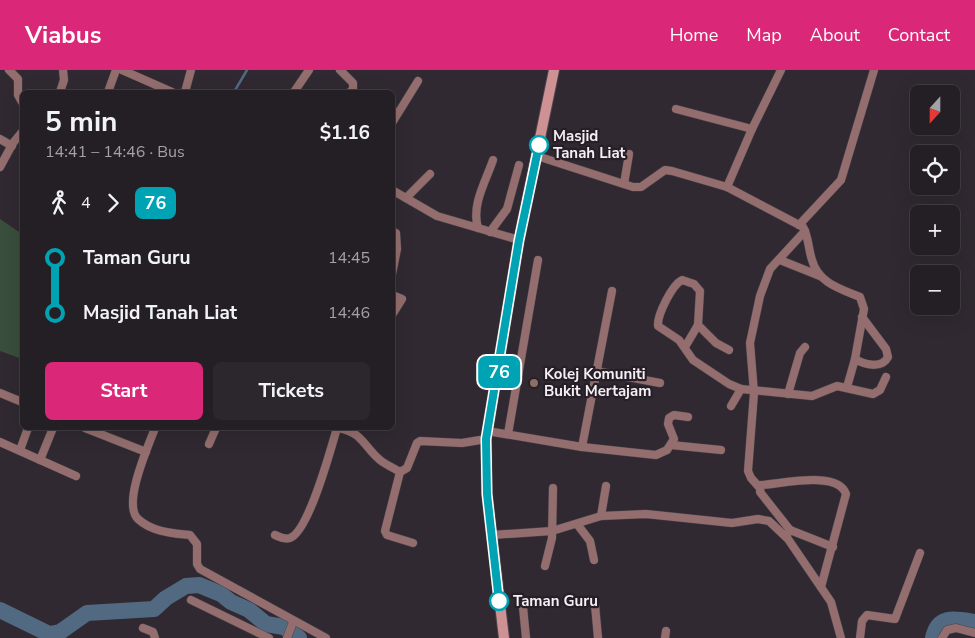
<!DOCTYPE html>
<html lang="en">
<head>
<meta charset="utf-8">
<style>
  :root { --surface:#241f25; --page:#2c272d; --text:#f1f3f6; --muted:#a3a2a7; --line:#413d42; --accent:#db2777 }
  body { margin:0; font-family:"Nunito Sans",sans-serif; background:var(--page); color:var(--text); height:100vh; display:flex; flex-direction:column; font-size:19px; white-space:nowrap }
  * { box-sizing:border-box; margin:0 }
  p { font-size:16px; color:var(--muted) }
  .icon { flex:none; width:28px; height:28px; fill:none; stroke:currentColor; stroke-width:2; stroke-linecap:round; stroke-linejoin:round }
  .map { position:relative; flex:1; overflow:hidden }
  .sheet { position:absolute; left:20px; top:20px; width:375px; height:340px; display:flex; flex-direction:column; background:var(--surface); border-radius:8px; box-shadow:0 5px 20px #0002,0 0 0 1px var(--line) }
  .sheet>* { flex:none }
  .badge { padding:0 10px; border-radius:8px; font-size:18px; line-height:32px }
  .needle { width:32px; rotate:201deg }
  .controls { position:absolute; left:910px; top:15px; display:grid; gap:10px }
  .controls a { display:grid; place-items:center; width:50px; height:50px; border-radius:8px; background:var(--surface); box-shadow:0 5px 20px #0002,0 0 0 1px var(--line); font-size:25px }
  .map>.badge { position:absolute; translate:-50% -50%; box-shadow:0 0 0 2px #fff }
  .legs { display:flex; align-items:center; gap:8px; height:55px; padding:0 25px; font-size:16px }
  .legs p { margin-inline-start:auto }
  .head { display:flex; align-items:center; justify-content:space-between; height:85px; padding:0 25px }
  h1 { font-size:28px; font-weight:700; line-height:38px }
  .primary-button { display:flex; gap:10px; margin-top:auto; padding:10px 25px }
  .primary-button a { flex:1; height:58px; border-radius:8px; background:var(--accent); color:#fff; font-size:20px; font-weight:700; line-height:58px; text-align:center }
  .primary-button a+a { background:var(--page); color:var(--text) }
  ul { padding:0 25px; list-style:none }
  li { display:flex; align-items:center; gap:18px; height:55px; font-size:19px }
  li i { display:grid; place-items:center; width:8px; height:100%; margin:0 6px; background:currentColor }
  li i::after { content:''; width:12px; height:12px; margin:-6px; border:4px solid; border-radius:50%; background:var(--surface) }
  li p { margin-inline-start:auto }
  li:first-child i { background:linear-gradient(#0000 50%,currentColor 0) }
  li:last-child i { background:linear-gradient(currentColor 50%,#0000 0) }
  header { display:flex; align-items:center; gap:30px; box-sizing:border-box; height:70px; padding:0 25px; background:var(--accent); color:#fff }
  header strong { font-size:24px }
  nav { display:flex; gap:28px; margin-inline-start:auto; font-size:18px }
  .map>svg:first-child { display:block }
</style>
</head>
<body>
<header>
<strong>Viabus</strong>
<nav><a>Home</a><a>Map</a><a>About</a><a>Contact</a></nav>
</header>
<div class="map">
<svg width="975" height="568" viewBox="0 0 975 568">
  <rect width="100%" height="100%" fill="#302931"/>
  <path fill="#394e3c" d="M0,149L22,164V289L0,281Z"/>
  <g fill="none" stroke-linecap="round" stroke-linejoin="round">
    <path stroke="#526982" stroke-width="2.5" d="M234,22L247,0"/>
    <g stroke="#526982" stroke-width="16">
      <path d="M0,540L49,564L60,562L87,543L154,539L166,528L186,516L199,515L221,524L231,532L249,540L266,554L284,557L299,568"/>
      <path d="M933,568C938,544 956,549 975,552"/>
    </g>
    <g stroke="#4b454c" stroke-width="9">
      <g id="street">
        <path d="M9,0L18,9V25L22,32"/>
        <path d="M122,0L172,22"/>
        <path d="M340,0L353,13V19L350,22"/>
        <path d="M60,22L64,10L63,0"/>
        <path d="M108,22L116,0"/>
        <path d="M185,22L191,0"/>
        <path d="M294,22L309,0"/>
        <path d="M676,39L752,59"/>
        <path d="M392,53L418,11"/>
        <path d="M0,69L12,76"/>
        <path d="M537,86L633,117H641L665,100L672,101L727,117L803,157C809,168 808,178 812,190C818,213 841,219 860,227L864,239L855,289L847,317"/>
        <path d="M0,97L13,73L22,62"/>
        <path d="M624,114L629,84"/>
        <path d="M727,117L752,59L781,0"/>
        <path d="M392,120L437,146L519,170"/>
        <path d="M406,128L430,104"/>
        <path d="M799,155L841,110L874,0"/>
        <path d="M478,158C471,135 486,111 493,90"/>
        <path d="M392,161L396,163L397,179L392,204"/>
        <path d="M490,162L507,139L519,95"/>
        <path d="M780,190L820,206"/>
        <path d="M392,225L402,229L392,245"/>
        <path d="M698,255L716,273L729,280"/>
        <path d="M685,277L698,255L700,221L694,214L682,210C672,215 657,245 658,256L679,270L693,290L729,314L741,319L812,326L837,316L873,324L880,320L886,307"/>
        <path d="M855,289C865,295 882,299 888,287L886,279L862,247"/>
        <path d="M596,301L660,313"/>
        <path d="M0,323L22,332"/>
        <path d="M788,324L800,283L805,277"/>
        <path d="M731,336L741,319"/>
        <path d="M85,358L146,382"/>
        <path d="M155,358C148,377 122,434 138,449C152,462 172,463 190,465L197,474V494L200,499L326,568"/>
        <path d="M337,358C362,361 364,377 380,390C386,395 394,398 400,402L407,398L417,373L420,371L462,373L486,369"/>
        <path d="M487,361L582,377L656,385L667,380L674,369L668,354L669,348L674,345L688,347"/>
        <path d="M508,364L538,190"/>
        <path d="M0,372L76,406"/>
        <path d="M209,374L216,358"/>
        <path d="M671,375L721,380"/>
        <path d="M582,377L612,221"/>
        <path d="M20,380L28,358"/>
        <path d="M40,390L53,358"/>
        <path d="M400,402L385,461L387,465L413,473"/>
        <path d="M759,417L751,408L748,401L754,323L750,273L760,226L770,199L805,161"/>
        <path d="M601,446L606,416"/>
        <path d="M577,454L590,471L594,490"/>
        <path d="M790,460L760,422L761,415C781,414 838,400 846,424L821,517"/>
        <path d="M788,463L790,460L833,477"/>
        <path d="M275,465C280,467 284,470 290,468C309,461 331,378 337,358"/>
        <path d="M492,465L552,461L601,446L646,444L732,453L758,449L769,451L788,469L831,532L841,568"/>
        <path d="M545,496L552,468L553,418"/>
        <path d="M191,530L269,568"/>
        <path d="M595,535L598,568"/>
        <path d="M523,537L526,568"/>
        <path d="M143,558L153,562L155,568"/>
        <path d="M287,568L293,552"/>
        <path d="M665,568L666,561"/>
        <path d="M860,568L862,551L867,545L895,549L920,483"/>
        <path d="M942,568L947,560L956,558L975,563"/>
      </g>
    </g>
    <g stroke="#4b454c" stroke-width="12">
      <path id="secondary" d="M504,568L487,425L486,369L519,170L554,0"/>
    </g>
    <use href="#street" stroke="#946e6e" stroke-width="8"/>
    <use href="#secondary" stroke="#cf9294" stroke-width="10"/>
  </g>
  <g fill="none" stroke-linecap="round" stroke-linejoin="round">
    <g stroke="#fff" stroke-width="11">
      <path id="line-1" d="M499,531L487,424L486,369L519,170L539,75"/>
    </g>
    <use href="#line-1" stroke="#00a3b4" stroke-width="8"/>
  </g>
  <g fill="#fff" stroke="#00a3b4" stroke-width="2.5">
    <circle cx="539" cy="75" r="9"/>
    <circle cx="499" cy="531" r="9"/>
  </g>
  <circle fill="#8d6e63" stroke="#271f27" stroke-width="2" cx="534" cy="313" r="5"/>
  <g text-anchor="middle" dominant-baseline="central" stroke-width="4.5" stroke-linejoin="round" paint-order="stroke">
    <g font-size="15" font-weight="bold" fill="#f4eff4" stroke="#271f27" text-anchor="start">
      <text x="553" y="66">Masjid<tspan x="553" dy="17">Tanah Liat</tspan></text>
      <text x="513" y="531">Taman Guru</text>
    </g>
    <g font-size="15" font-weight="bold" fill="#f4eff4" stroke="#271f27" text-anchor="start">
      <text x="544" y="304">Kolej Komuniti<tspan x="544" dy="17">Bukit Mertajam</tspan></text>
    </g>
  </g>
</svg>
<div class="controls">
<a><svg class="needle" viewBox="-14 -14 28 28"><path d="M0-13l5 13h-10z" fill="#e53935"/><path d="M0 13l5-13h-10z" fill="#a3a2a7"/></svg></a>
<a><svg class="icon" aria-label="locate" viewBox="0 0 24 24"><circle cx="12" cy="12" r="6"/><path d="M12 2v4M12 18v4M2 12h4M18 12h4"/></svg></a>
<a>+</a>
<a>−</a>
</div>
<b class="badge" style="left:499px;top:302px;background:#00a3b4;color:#fff">76</b>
<section class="sheet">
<div class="head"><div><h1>5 min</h1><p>14:41 – 14:46 · Bus</p></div><b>$1.16</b></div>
<div class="legs"><svg class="icon" aria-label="walk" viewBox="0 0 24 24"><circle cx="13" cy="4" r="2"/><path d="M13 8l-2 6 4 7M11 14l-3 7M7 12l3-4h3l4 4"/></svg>4<svg class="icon" aria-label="forward" viewBox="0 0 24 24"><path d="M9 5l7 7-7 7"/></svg><b class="badge" style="background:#00a3b4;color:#fff">76</b></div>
<ul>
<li><i style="color:#00a3b4"></i><b>Taman Guru</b><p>14:45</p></li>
<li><i style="color:#00a3b4"></i><b>Masjid Tanah Liat</b><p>14:46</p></li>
</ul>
<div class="primary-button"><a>Start</a><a>Tickets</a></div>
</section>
</div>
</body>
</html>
